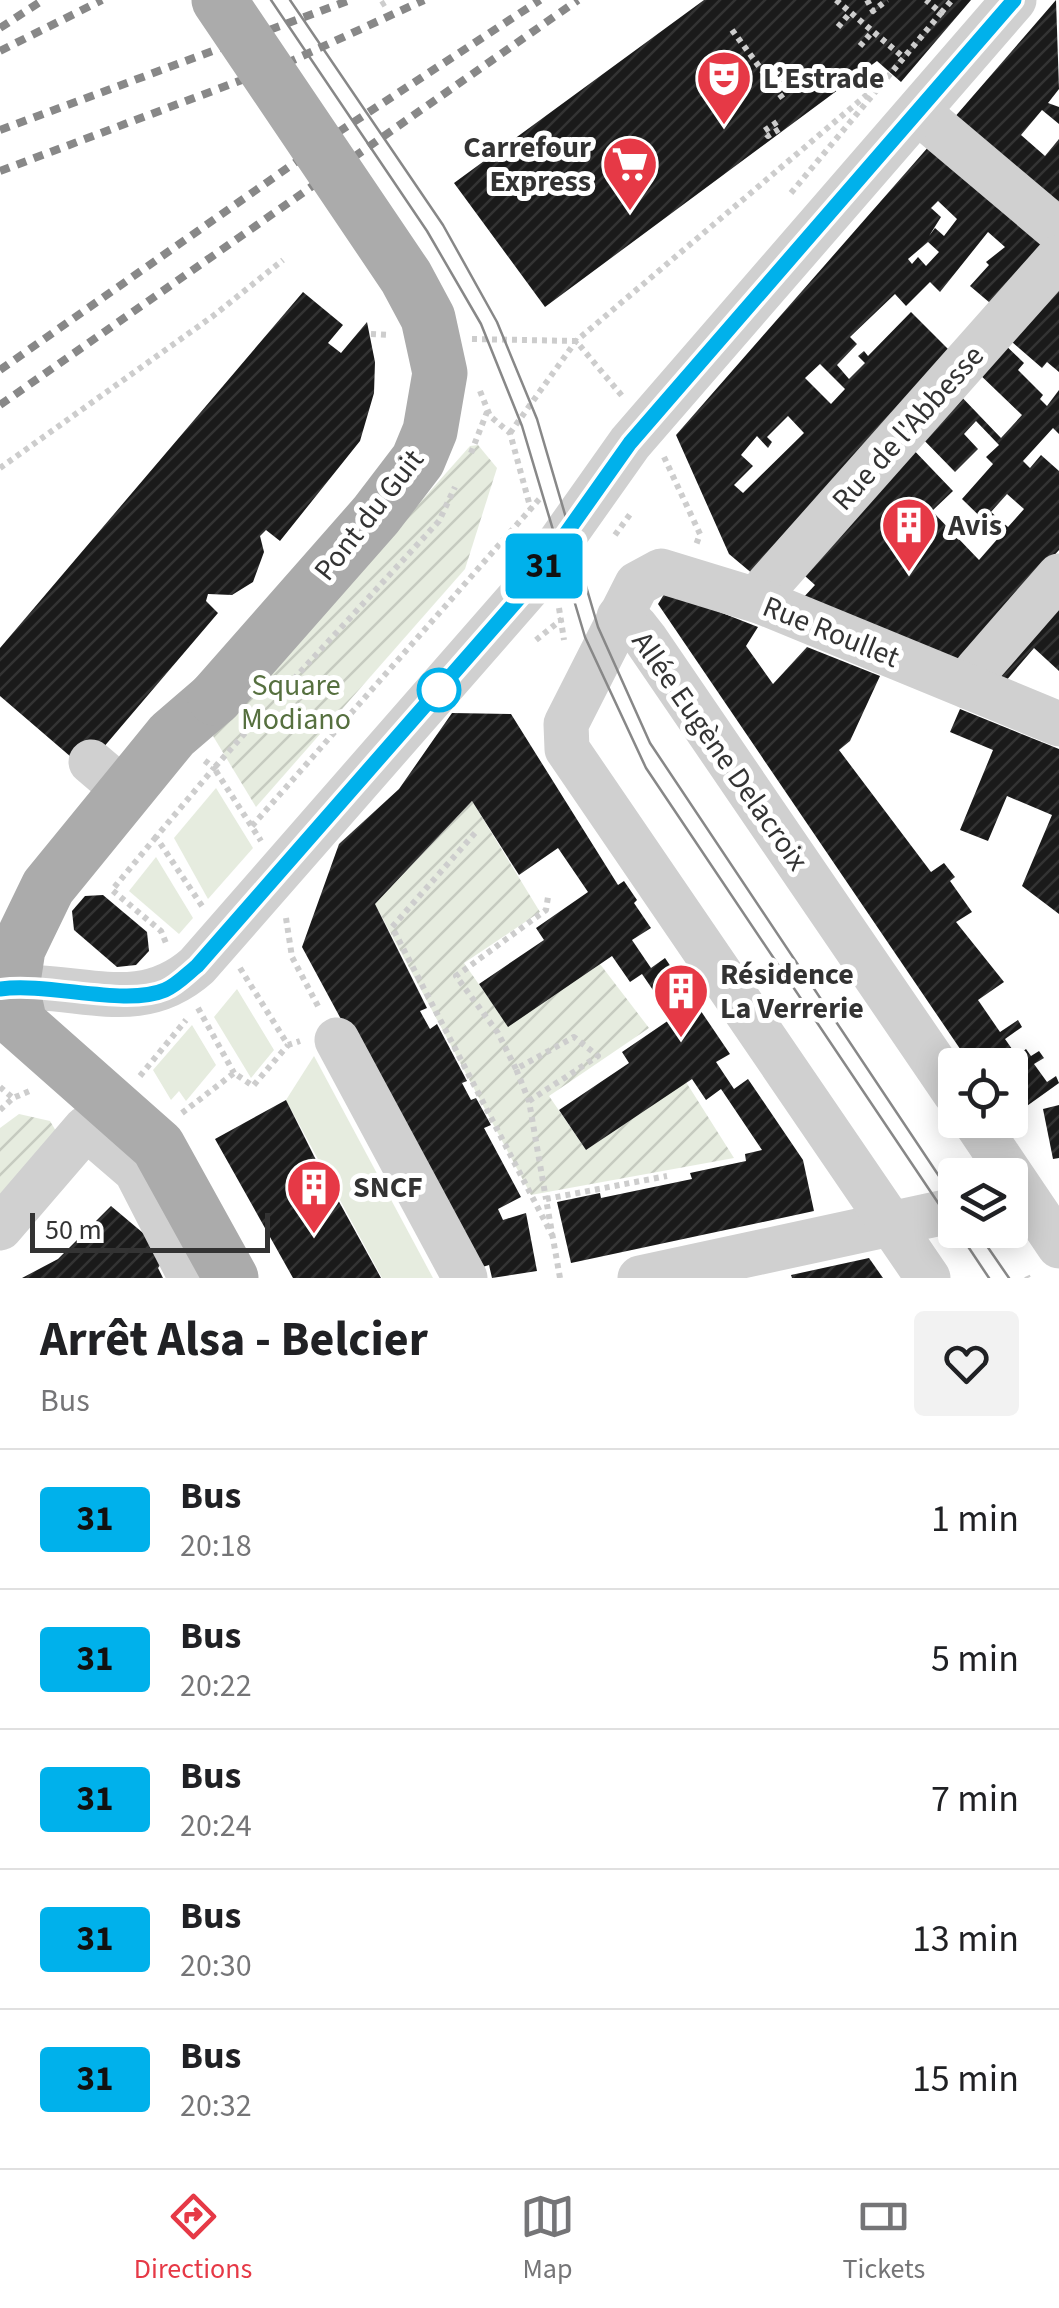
<!DOCTYPE html>
<html lang="en">
<head>
<meta charset="utf-8">
<style>
  :root { --surface:#fff; --page:#f2f2f2; --text:#202124; --muted:#757577; --line:#e0e0e0; --accent:#e63946 }
  body { margin:0; font-family:"Source Sans 3",sans-serif; background:var(--page); color:var(--text); height:100vh; display:flex; flex-direction:column; font-size:38px; white-space:nowrap }
  * { box-sizing:border-box; margin:0 }
  p { font-size:32px; color:var(--muted) }
  .icon { flex:none; width:55px; height:55px; fill:none; stroke:currentColor; stroke-width:2; stroke-linecap:round; stroke-linejoin:round }
  .map { position:relative; height:1278px; overflow:hidden }
  .details { display:flex; flex-direction:column; background:var(--surface); flex:1 }
  .details>* { flex:none }
  .badge { padding:0 20px; border-radius:8px; font-size:35px; line-height:65px }
  .buttons { position:absolute; left:938px; top:1048px; display:grid; gap:20px }
  .buttons a { display:grid; place-items:center; width:90px; height:90px; border-radius:10px; background:var(--surface); box-shadow:0 5px 25px #0003; font-size:50px }
  .scale { position:absolute; left:30px; bottom:25px; width:240px; box-sizing:border-box; padding-left:10px; border:5px solid #333; border-top:0; font-size:28px; line-height:35px; white-space:nowrap; color:#333; -webkit-text-stroke:8px #fff; paint-order:stroke }
  .map>.badge { position:absolute; translate:-50% -50%; box-shadow:0 0 0 5px #fff }
  .round { display:grid; place-items:center; flex:none; width:105px; height:105px; border-radius:10px; background:var(--page) }
  .summary { display:flex; align-items:center; justify-content:space-between; height:170px; padding:0 40px }
  h1 { font-size:48px; font-weight:700; line-height:75px }
  ul { padding:0; list-style:none }
  li { display:flex; align-items:center; gap:30px; height:140px; padding:0 40px; border-top:2px solid var(--line) }
  li div { flex:1 }
  li b { display:block; font-size:38px }
  li em { font-style:normal }
  li .badge { min-width:110px; font-weight:700; text-align:center }
  .tabs { display:flex; justify-content:space-around; align-items:center; height:140px; border-top:2px solid var(--line); background:var(--surface); font-size:28px; color:var(--muted) }
  .tabs a { display:grid; justify-items:center; gap:5px }
  .tabs .on { color:var(--accent) }
  .map>svg:first-child { display:block }
</style>
</head>
<body>
<div class="map">
<svg width="1059" height="1278" viewBox="0 0 1059 1278">
  <defs>
    <pattern id="garden-furrows" width="10" height="10" patternUnits="userSpaceOnUse" patternTransform="scale(2.5)"><rect width="10" height="10" fill="#e6ecdf"/><path d="M-1 1l2-2M0 10L10 0M9 11l2-2" fill="none" stroke="#c6cbc0"/></pattern>
    <pattern id="building-hatch" width="6" height="6" patternUnits="userSpaceOnUse" patternTransform="scale(2.5)"><rect width="6" height="6" fill="#1a1a1a"/><path d="M-1 1l2-2M0 6l6-6M5 7l2-2" fill="none" stroke="#333"/></pattern>
  </defs>
  <rect width="100%" height="100%" fill="#fff"/>
  <g fill="#e6ecdf">
    <path d="M216,788L253,848L208,899L174,838Z"/>
    <path d="M156,857L193,918L179,934L129,891Z"/>
    <path d="M237,989L274,1050L251,1078L214,1017Z"/>
    <path d="M192,1025L216,1065L186,1101L179,1091L171,1100L153,1070Z"/>
    <path d="M314,1056L433,1278H382L286,1100Z"/>
  </g>
  <g fill="url(#garden-furrows)">
    <path d="M478,445L497,468L465,569L256,807L213,736L470,446Z"/>
    <path d="M472,801L540,912L464,963L508,1026L600,964L649,1028L549,1096L586,1150L686,1082L734,1158L531,1195L375,904Z"/>
    <path d="M19,1114L50,1121L63,1143L0,1215V1128Z"/>
  </g>
  <g fill="url(#building-hatch)" fill-rule="evenodd">
    <path d="M704,0H971L901,82L877,61L545,307L454,183Z"/>
    <path d="M1056,0L1059,89L1048,103L1059,107V124L1042,110L1021,135L1045,156L1059,139V209L953,119Z"/>
    <path d="M930,145L1047,248L996,308L970,286L989,265L986,262L1005,247L988,232L940,292L930,282L906,306L895,294L850,337L857,344L837,365L849,379L865,363L858,356L864,351L868,356L911,312L954,355L754,575L729,554L676,435ZM938,201L957,219L944,236L935,228L929,236L941,217L931,208ZM928,242L939,252L926,266L918,257L912,264L908,259ZM820,364L845,389L831,404L805,378ZM788,416L804,433L743,493L734,485L753,466L741,455L757,436L768,448L772,442L767,437Z"/>
    <path d="M1059,274V372L1047,362L1042,368L1004,335Z"/>
    <path d="M303,292L343,325L328,343L341,353L367,322L375,362L374,393L360,441L280,541L266,530L260,536L264,552L253,582L232,595L208,594L206,601L218,613L85,769L0,696V648Z"/>
    <path d="M1000,340L1024,363L1018,370L1043,395L1040,399L1047,406L1059,390V434L1053,428L1023,461L1030,468L1041,455L1059,471V550L959,663L802,599L815,585L795,567L907,443L953,491L932,511L979,560L1000,536L962,499L993,464L986,457L999,445L976,421L964,434L978,449L955,472L917,433L955,390L1001,438L1022,415L974,369ZM1007,494L1024,509L1008,527L991,512Z"/>
    <path d="M666,591L758,627L746,646L773,684L807,647L880,676L850,741L839,750L931,872L944,863L955,877L950,881L972,912L956,922L1004,982L978,1000L1000,1032L1018,1020L1022,1027L1005,1039L1017,1056L1026,1049L1031,1056L1039,1051L1044,1058L1034,1064L1047,1082L1056,1076L1059,1083L1010,1118V1065H971L658,604Z"/>
    <path d="M1059,593V671L1034,648L1005,682L994,666Z"/>
    <path d="M960,709L1059,749V914L1022,886L1052,815L1007,796L988,841L960,830L993,750L950,732Z"/>
    <path d="M452,713L511,714L618,885L624,881L637,900L634,903L651,928L632,940L651,968L665,958L730,1054L716,1062L734,1089L748,1079L803,1160L814,1211L571,1263L557,1202L600,1193L601,1198L692,1179L690,1173L746,1161L745,1154L762,1150L721,1089L706,1100L692,1079L586,1150L559,1110L629,1063L622,1052L672,1018L642,974L630,982L612,956L508,1027L479,984L544,940L536,928L588,892L558,848L519,875L472,801L375,904L427,1008L420,1011L430,1029L437,1024L467,1081L462,1083L471,1100L476,1098L491,1125L484,1128L521,1197L498,1209L503,1220L526,1213L537,1271L492,1278L489,1265L476,1269L302,947L339,844L399,789Z"/>
    <path d="M103,895L147,932L149,951L136,965L117,967L74,930L72,911L85,896Z"/>
    <path d="M286,1100L315,1158L381,1278H293L215,1139Z"/>
    <path d="M1059,1105V1158L1053,1159L1043,1109Z"/>
    <path d="M111,1206L168,1254L158,1268L163,1278H22L58,1259Z"/>
    <path d="M869,1258L883,1278H792L791,1275Z"/>
  </g>
  <g fill="none" stroke-linecap="round" stroke-linejoin="round">
    <g stroke="#cdcdcd" stroke-width="6" stroke-dasharray="5 5" stroke-linecap="butt">
      <path d="M836,0L903,57"/>
      <path d="M867,0L873,11L887,0"/>
      <path d="M381,5L389,0"/>
      <path d="M941,13L952,0"/>
      <path d="M838,27L850,13"/>
      <path d="M732,30L784,100"/>
      <path d="M860,46L873,31"/>
      <path d="M777,122L764,131L768,136L781,128"/>
      <path d="M791,193L941,13L926,0"/>
      <path d="M371,334L389,335"/>
      <path d="M472,339L576,341L623,397"/>
      <path d="M480,391L490,416L510,433L531,510"/>
      <path d="M510,433L576,341L870,92"/>
      <path d="M471,453L487,412"/>
      <path d="M664,457L700,534L696,545"/>
      <path d="M0,468L213,316L283,260"/>
      <path d="M615,535L631,513"/>
      <path d="M559,608L564,640"/>
      <path d="M536,640L562,619"/>
      <path d="M280,694L439,521L455,487"/>
      <path d="M245,733L214,768L261,841"/>
      <path d="M252,826L542,496"/>
      <path d="M475,833L392,927L552,1235"/>
      <path d="M156,837L112,890L161,931L166,943"/>
      <path d="M202,906L156,837L214,768L204,760"/>
      <path d="M286,918L292,957L319,1008"/>
      <path d="M240,968L288,1045L300,1041"/>
      <path d="M198,1008L234,1073"/>
      <path d="M516,1069L498,1033L456,976L546,910L548,897"/>
      <path d="M140,1076L186,1020"/>
      <path d="M0,1087L13,1098"/>
      <path d="M529,1101L598,1056L574,1037L516,1069L529,1101L546,1199"/>
      <path d="M0,1110L13,1098L32,1090"/>
      <path d="M182,1113L234,1073L253,1086L288,1045"/>
      <path d="M1027,1276L1028,1278"/>
      <path d="M560,1278L546,1199L667,1176"/>
    </g>
    <g stroke="#d0d0d0" stroke-width="45">
      <path d="M918,112L1059,231"/>
      <path d="M762,602L768,585L1059,257"/>
      <path d="M619,617L635,626L646,640L955,1093"/>
      <path d="M969,687L977,670L1059,576"/>
      <path d="M91,762L125,791"/>
      <path d="M0,989C74,979 136,1020 197,966L526,590L630,443L1014,0"/>
      <path d="M337,1040L465,1278"/>
      <path d="M974,1120L1059,1246"/>
      <path d="M0,1228L86,1128L136,1171L191,1278"/>
      <path d="M640,1278L955,1210"/>
      <path d="M928,1278L567,749L566,724L637,584L661,571L762,602L1059,724"/>
    </g>
    <path stroke="#ababab" stroke-width="55" d="M215,698L172,735L48,887L18,949L12,988L20,1024L158,1146L231,1278"/>
    <g stroke="#888" stroke-width="2.5">
      <path d="M271,0L427,231L481,324L522,426L585,637L646,768L955,1228"/>
      <path d="M290,0L443,225L497,322L537,419L598,627L650,743L955,1200"/>
      <path d="M957,1230L989,1278"/>
      <path d="M976,1230L1009,1278"/>
    </g>
    <g stroke="#888" stroke-width="8" stroke-dasharray="10 8" stroke-linecap="butt">
      <path d="M0,28L43,0"/>
      <path d="M0,51L102,0"/>
      <path d="M0,130L350,0"/>
      <path d="M0,171L287,63L424,0"/>
      <path d="M0,370L340,131L540,0"/>
      <path d="M0,405L578,0"/>
    </g>
    <path stroke="#ababab" stroke-width="55" d="M215,698L376,515L418,460L430,431L440,373L428,318L406,277L219,0"/>
  </g>
  <g fill="none" stroke-linecap="round" stroke-linejoin="round">
    <g stroke="#fff" stroke-width="22">
      <path id="line" d="M0,989C49,982 125,1007 165,990C177,985 187,974 197,966L526,590L630,443L1014,0"/>
    </g>
    <use href="#line" stroke="#00b1eb" stroke-width="15"/>
  </g>
  <defs>
    <g id="theatre-pin" transform="scale(2.875)"><path d="M0 17L-7.5 6A9.5 9.5 0 1 1 7.5 6Z" fill="#e63946" stroke="#fff"/><path d="M-5-5.5Q0-4 5-5.5V0Q5 5 0 6Q-5 5-5 0ZM-3.3-2.5H-1v1.5H-3.3ZM1-2.5H3.3v1.5H1ZM-2.8 1Q0 5.5 2.8 1Z" fill="#fff"/></g>
    <g id="supermarket-pin" transform="scale(2.875)"><path d="M0 17L-7.5 6A9.5 9.5 0 1 1 7.5 6Z" fill="#e63946" stroke="#fff"/><path d="M-6-5.5h2.5l.6 2H6L4.5 2H-2.5L-4.4-4H-6ZM-1.5 3.2a1.3 1.3 0 1 0 .1 0ZM3 3.2a1.3 1.3 0 1 0 .1 0Z" fill="#fff"/></g>
    <g id="building-pin" transform="scale(2.875)"><path d="M0 17L-7.5 6A9.5 9.5 0 1 1 7.5 6Z" fill="#e63946" stroke="#fff"/><path d="M-4-6H4V6H1V3H-1V6H-4ZM-2.5-4.3h1.7v1.8h-1.7ZM.8-4.3h1.7v1.8H.8ZM-2.5-1h1.7V.8h-1.7ZM.8-1h1.7V.8H.8Z" fill="#fff"/></g>
  </defs>
  <g fill-rule="evenodd">
    <use href="#theatre-pin" x="724" y="78"/>
    <use href="#supermarket-pin" x="630" y="164"/>
    <use href="#building-pin" x="909" y="525"/>
    <use href="#building-pin" x="681" y="991"/>
    <use href="#building-pin" x="314" y="1187"/>
  </g>
  <circle fill="#fff" stroke="#00b1eb" stroke-width="5" cx="439" cy="690" r="20"/>
  <g text-anchor="middle" dominant-baseline="central" stroke-width="10" stroke-linejoin="round" paint-order="stroke">
    <g font-size="30" font-weight="bold" fill="#333" stroke="#fff" text-anchor="start">
      <text x="763" y="78">L’Estrade</text>
      <text x="591" y="147" text-anchor="end">Carrefour<tspan x="591" dy="34">Express</tspan></text>
      <text x="948" y="525">Avis</text>
      <text x="720" y="974">Résidence<tspan x="720" dy="34">La Verrerie</tspan></text>
      <text x="353" y="1187">SNCF</text>
    </g>
    <g font-size="30" fill="#333" stroke="#fff">
      <text transform="translate(908 428) rotate(-48)">Rue de l'Abbesse</text>
      <text transform="translate(369 515) rotate(-52)">Pont du Guit</text>
      <text transform="translate(831 632) rotate(22)">Rue Roullet</text>
      <text transform="translate(720 751) rotate(55)">Allée Eugène Delacroix</text>
    </g>
    <g font-size="30" fill="#56703f" stroke="#fff">
      <text x="296" y="685">Square<tspan x="296" dy="34">Modiano</tspan></text>
    </g>
  </g>
</svg>
<div class="buttons">
<a><svg class="icon" aria-label="locate" viewBox="0 0 24 24"><circle cx="12" cy="12" r="6"/><path d="M12 2v4M12 18v4M2 12h4M18 12h4"/></svg></a>
<a><svg class="icon" aria-label="layers" viewBox="0 0 24 24"><path d="M12 4l9 5-9 5-9-5zM3 14l9 5 9-5"/></svg></a>
</div>
<div class="scale">50 m</div>
<b class="badge" style="left:544px;top:566px;background:#00b1eb;color:#111">31</b>
</div>
<section class="details">
<div class="summary"><div><h1>Arrêt Alsa - Belcier</h1><p>Bus</p></div><a class="round"><svg class="icon" aria-label="heart" viewBox="0 0 24 24"><path d="M12 20l-8-8c-3-5 5-10 8-4 3-6 11-1 8 4z"/></svg></a></div>
<ul>
<li><span class="badge" style="background:#00b1eb;color:#111">31</span><div><b>Bus</b><p>20:18</p></div><em>1 min</em></li>
<li><span class="badge" style="background:#00b1eb;color:#111">31</span><div><b>Bus</b><p>20:22</p></div><em>5 min</em></li>
<li><span class="badge" style="background:#00b1eb;color:#111">31</span><div><b>Bus</b><p>20:24</p></div><em>7 min</em></li>
<li><span class="badge" style="background:#00b1eb;color:#111">31</span><div><b>Bus</b><p>20:30</p></div><em>13 min</em></li>
<li><span class="badge" style="background:#00b1eb;color:#111">31</span><div><b>Bus</b><p>20:32</p></div><em>15 min</em></li>
</ul>
</section>
<nav class="tabs">
<a class="on"><svg class="icon" aria-label="directions" viewBox="0 0 24 24"><path d="M12 3l9 9-9 9-9-9zM9 14v-3h6M13 9l2 2-2 2"/></svg>Directions</a>
<a><svg class="icon" aria-label="map" viewBox="0 0 24 24"><path d="M3 6l6-2 6 2 6-2v14l-6 2-6-2-6 2zM9 4v14M15 6v14"/></svg>Map</a>
<a><svg class="icon" aria-label="tickets" viewBox="0 0 24 24"><path d="M3 7h18v10H3zM15 7v10"/></svg>Tickets</a>
</nav>
</body>
</html>
